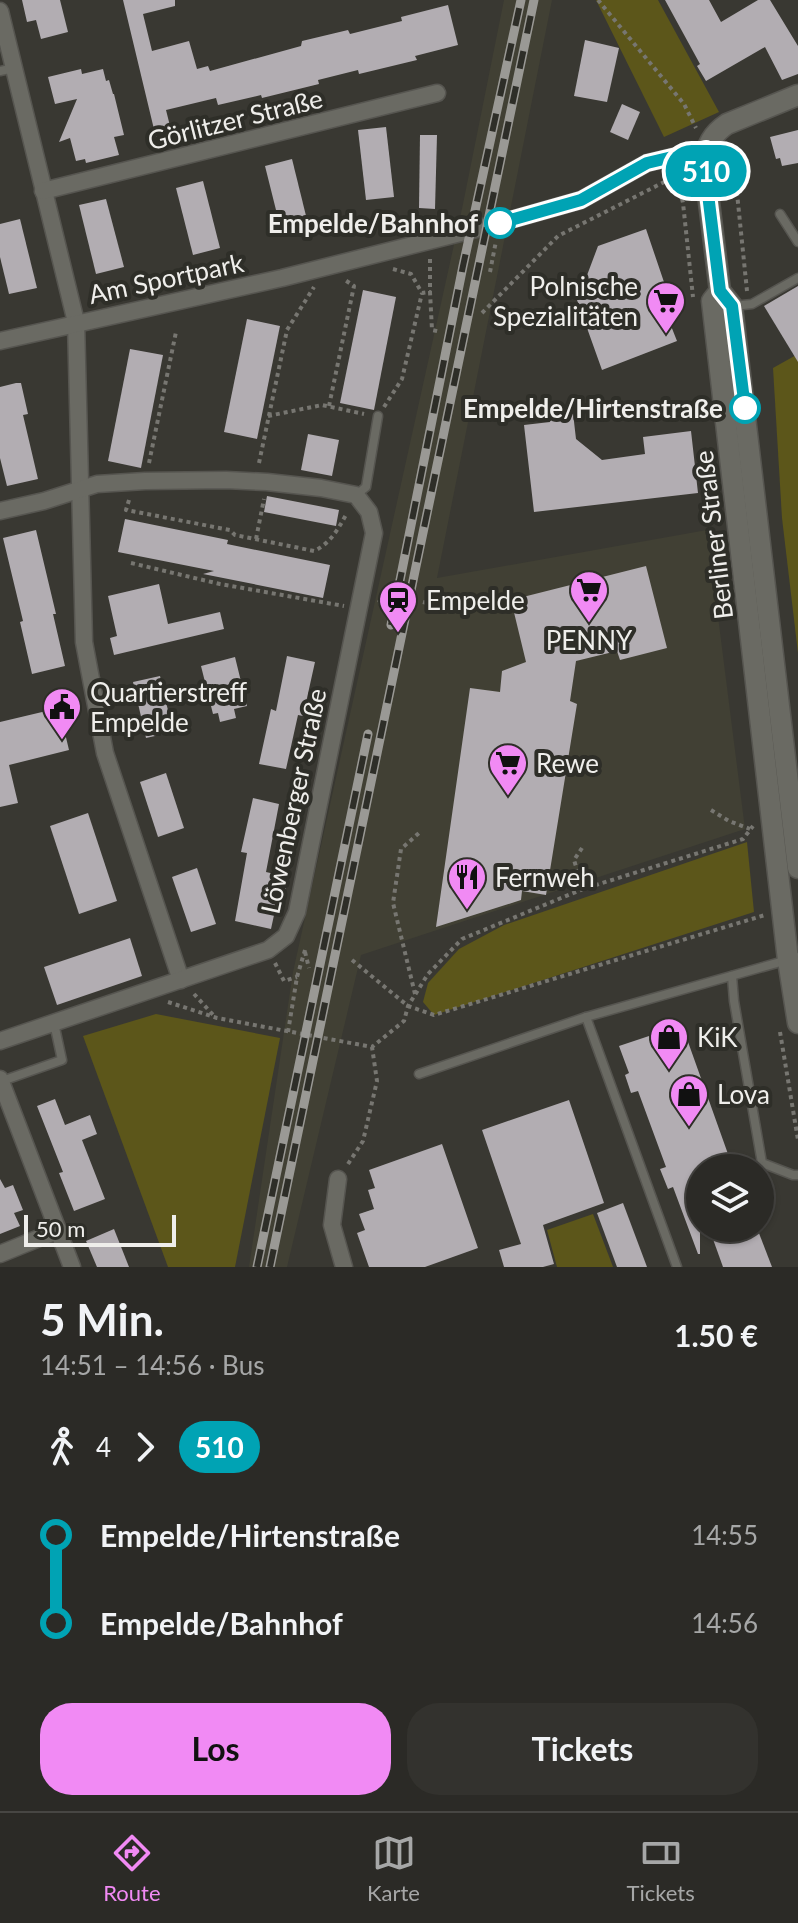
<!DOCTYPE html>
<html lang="de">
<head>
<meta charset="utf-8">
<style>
  :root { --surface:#2b2a26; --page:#33322e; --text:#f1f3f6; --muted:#a6a7a7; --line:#474643; --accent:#f18af4 }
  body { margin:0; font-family:Lato,sans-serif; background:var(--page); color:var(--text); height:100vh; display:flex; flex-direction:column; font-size:30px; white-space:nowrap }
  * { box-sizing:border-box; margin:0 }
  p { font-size:26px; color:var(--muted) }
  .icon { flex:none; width:44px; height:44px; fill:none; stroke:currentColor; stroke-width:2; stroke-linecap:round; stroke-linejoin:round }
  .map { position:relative; height:1267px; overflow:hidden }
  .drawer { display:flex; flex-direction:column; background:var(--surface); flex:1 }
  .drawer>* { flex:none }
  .badge { padding:0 16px; border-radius:26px; font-size:28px; line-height:52px }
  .tools { position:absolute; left:686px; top:1154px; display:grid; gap:16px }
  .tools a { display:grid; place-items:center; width:88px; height:88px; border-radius:50%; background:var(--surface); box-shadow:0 2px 6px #0004,0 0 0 2px var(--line); font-size:40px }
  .scale { position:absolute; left:24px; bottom:20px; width:152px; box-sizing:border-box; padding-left:8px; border:4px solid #efeeeb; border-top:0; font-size:22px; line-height:28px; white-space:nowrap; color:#efeeeb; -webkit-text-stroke:6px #2e2e28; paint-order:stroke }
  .map>.badge { position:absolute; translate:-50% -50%; box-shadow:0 0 0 4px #fff }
  .legs { display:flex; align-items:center; gap:12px; height:88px; padding:0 40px; font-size:26px }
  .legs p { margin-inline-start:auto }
  .summary { display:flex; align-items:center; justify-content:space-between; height:136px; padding:0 40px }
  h1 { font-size:44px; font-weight:700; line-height:60px }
  .action { display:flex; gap:16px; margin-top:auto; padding:16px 40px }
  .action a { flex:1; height:92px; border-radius:32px; background:var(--accent); color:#111; font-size:32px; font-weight:700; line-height:92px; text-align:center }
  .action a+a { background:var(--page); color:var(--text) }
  ul { padding:0 40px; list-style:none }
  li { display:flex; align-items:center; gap:28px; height:88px; font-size:30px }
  li i { display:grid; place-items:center; width:12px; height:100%; margin:0 10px; background:currentColor }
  li i::after { content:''; width:20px; height:20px; margin:-10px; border:6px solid; border-radius:50%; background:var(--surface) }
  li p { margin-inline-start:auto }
  li:first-child i { background:linear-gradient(#0000 50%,currentColor 0) }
  li:last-child i { background:linear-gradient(currentColor 50%,#0000 0) }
  .tab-bar { display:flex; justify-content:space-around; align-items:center; height:112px; border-top:2px solid var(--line); background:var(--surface); font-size:22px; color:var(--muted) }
  .tab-bar a { display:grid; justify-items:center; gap:4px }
  .tab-bar .on { color:var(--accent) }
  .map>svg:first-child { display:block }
</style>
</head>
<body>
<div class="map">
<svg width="798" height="1267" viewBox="0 0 798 1267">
  <rect width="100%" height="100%" fill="#393832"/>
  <path fill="#414034" d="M504,0H552L437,578L707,530L745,829L361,955L287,1267H249L293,972L463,204Z"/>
  <g fill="#5c561a">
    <path d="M596,0H658L719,112L664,137Z"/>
    <path d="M798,354V653L782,518L773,368Z"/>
    <path d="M747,842L754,912L434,1015L423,1002L428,983L459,949L504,925Z"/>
    <path d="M156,1014L280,1038L235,1267H168L83,1036Z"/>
    <path d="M593,1214L613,1267H557L547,1230Z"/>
  </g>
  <g fill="#b2adb2">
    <path d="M22,0H60L68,32L41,39L36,20L27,22Z"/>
    <path d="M123,0H175V6L143,14L152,51L189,41L197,69L208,66L210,71L301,46L302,41L348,30L350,34L402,21L401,17L448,5L458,45L415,56L417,60L359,74L358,70L318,80L319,84L262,98L261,95L218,105L216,98L166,110L174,142L158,146Z"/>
    <path d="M665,0H709L721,22L758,0H770L798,46V74L782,80L765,47L706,81L697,66L700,64Z"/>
    <path d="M585,40L619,48L607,102L574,96Z"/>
    <path d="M81,69L82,74L103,69L106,81L109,80L113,94H114L124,135L114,137L119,155L86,163L85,159L76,161L70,138L59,142L77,99L55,104L48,77Z"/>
    <path d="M622,104L640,112L628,140L610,132Z"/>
    <path d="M386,127L394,197L366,200L358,130Z"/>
    <path d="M798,130V163L782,166L780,158L776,159L770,137Z"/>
    <path d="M420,135H437L435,209L419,208Z"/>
    <path d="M292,159L309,228L282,234L265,166Z"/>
    <path d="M203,181L220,248L193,255L176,188Z"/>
    <path d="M106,199L124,267L96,274L79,205Z"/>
    <path d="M20,219L37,288L9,294L0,257V224Z"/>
    <path d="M646,229L665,285L656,288L677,341L602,370L577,300L593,295L586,278L598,246Z"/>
    <path d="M798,286V362L764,306Z"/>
    <path d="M363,290L396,297L374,410L340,403Z"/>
    <path d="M247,319L280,326L257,439L224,432Z"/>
    <path d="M130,349L163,355L141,468L108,461Z"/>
    <path d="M16,383H21L28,414L23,415L38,479L7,486L0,458V387Z"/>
    <path d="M573,413L576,439L602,460L645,454L643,437L691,431L698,493L534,512L524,425L550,422L549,416Z"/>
    <path d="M308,434L339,440L332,476L301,470Z"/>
    <path d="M267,496L339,510L336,526L264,512Z"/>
    <path d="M125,519L228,540L227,544L330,565L323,598L203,574L214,571L118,552Z"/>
    <path d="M36,530L56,614H53L65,666L32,674L20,622L23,621L3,538Z"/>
    <path d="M646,566L667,648L620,660L617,651L576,661L570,701L577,704L546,895L522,891L521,900L436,927L470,688L500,692L502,671L526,662L511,600Z"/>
    <path d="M159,584L168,624L220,612L224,629L114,655L110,638L117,636L108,596Z"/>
    <path d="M287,656L315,662L303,716L298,715L286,769L259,764L271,709L276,711Z"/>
    <path d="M235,657L247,706L234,709L236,718L220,722L218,713L213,714L201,666Z"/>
    <path d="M160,676L173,732L146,738L133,682Z"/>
    <path d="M59,708L69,750L9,765L18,803L0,807V722Z"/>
    <path d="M166,773L184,828L158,837L140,782Z"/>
    <path d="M253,798L279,804L266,872L288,877L285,893L279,892L271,929L235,921L247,853L241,852Z"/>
    <path d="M88,813L117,901L79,914L50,826Z"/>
    <path d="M197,868L216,924L191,932L172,877Z"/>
    <path d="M130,938L142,976L57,1005L44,967Z"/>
    <path d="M682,1025L733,1168H700V1254H698L673,1187L668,1189L660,1169L666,1167L638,1091L631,1093L625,1075L629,1073L619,1046Z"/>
    <path d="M55,1099L65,1125L90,1115L97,1134L82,1140L105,1199L74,1211L59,1173L63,1172L37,1106Z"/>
    <path d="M569,1100L604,1203L543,1225L554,1264L543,1267H504L499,1250L521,1244L482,1130Z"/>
    <path d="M442,1144L478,1248L425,1267H369L357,1233L365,1230L359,1214L374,1209L368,1190L375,1188L369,1170Z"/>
    <path d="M0,1179L5,1188L13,1185L23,1210L14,1213L20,1226L0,1234Z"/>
    <path d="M623,1203L647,1267H617L597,1213Z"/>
    <path d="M709,1228H757L772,1267H723Z"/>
    <path d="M114,1229L129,1267H97L86,1241Z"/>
  </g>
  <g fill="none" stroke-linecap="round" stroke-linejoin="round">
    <g stroke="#565550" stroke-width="11">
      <g id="service">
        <path d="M0,71L14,68"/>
        <path d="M780,214L798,242"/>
        <path d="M734,306L752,304L798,278"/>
        <path d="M356,495L366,487L378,416"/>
        <path d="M732,976L734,1001L762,1163L793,1175H798"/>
        <path d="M586,1017L677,1267"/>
        <path d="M419,1074L586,1017L798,957"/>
        <path d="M2,1081L62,1060L54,1023"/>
      </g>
    </g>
    <g stroke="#565550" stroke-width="19">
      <g id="minor">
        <path d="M0,11L76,322L84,642L105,753L181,980"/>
        <path d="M43,191L437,93"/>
        <path d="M0,341L282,278L500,223L581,200L647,163L706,149"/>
        <path d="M0,511L44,501L97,484L145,481L226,480L267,482L321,488L356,495L369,512L374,533L297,912L286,936L268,950L0,1041"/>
        <path d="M0,1079L72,1267"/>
        <path d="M338,1179L332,1225L344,1267"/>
        <path d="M0,1254L59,1230"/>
      </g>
    </g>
    <g stroke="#565550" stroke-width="23">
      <g id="tertiary">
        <path d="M720,291L712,301L788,960L798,1023"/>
        <path d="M720,291L732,306L798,868"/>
        <path d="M720,291L704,162C707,145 712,134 727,124L798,95"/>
      </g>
    </g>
    <g stroke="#777671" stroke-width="4" stroke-dasharray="4 4" stroke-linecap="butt">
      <path d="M598,0L684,104L696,128"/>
      <path d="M732,144L747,291"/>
      <path d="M677,175L683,203L693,297"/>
      <path d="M430,259V292"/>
      <path d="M393,269L411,274L422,293L430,292L432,330L441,332"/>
      <path d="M490,272L496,241"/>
      <path d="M482,313L558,236L678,175"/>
      <path d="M329,406L354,286L345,280"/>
      <path d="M384,407L402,379L422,293"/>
      <path d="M268,416L322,405L364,414"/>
      <path d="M149,463L176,332"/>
      <path d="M259,463L287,330L314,287"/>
      <path d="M129,500L126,510L230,530L235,535L314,551C331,543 338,529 347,513"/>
      <path d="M256,539L264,499"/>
      <path d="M131,563L220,584L344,606"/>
      <path d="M379,600L384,611"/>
      <path d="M423,602L438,606L458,597"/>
      <path d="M711,810L729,821L750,829"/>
      <path d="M582,848L574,860L583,889"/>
      <path d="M305,952L309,968"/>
      <path d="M352,960L408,1006L434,1015L765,915"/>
      <path d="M275,963L284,981L297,977"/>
      <path d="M194,994L215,1017"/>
      <path d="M415,994L393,903L401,849L419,833"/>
      <path d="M168,1002L217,1018L372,1047L404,1021L408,1006L428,974L462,939L583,889L743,839L753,826"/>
      <path d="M288,1032L297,977L305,950"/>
      <path d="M780,1032L798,1140"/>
      <path d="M348,1164L363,1141L377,1081L372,1047"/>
    </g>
    <use href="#service" stroke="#6a6a63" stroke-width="8"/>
    <use href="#minor" stroke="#6a6a63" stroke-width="16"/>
    <use href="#tertiary" stroke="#6a6a63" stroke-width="20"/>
    <g stroke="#9a9995" stroke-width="9">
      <g id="rail">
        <path d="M391,625L463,266L521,0"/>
        <path d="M257,1267L368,734"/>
        <path d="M270,1267L534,0"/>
      </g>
    </g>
    <use href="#rail" stroke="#2e2e28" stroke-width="6" stroke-dasharray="18" stroke-linecap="butt"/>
  </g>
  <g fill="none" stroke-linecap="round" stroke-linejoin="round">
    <g stroke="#fff" stroke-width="18">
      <path id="line-1" d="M500,223L581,200L647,163L706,149L704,162L720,291L732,306L745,408"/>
    </g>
    <use href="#line-1" stroke="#00a3b4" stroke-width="12"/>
  </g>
  <defs>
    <g id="supermarket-pin" transform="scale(2)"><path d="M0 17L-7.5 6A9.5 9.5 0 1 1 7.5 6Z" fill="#f18af4" stroke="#2e2e28"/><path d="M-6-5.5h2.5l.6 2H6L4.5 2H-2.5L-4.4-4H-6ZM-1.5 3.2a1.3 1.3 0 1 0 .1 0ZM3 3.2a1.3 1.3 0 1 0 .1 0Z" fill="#111"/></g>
    <g id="station-pin" transform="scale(2)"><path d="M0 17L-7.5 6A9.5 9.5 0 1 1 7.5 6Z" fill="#f18af4" stroke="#2e2e28"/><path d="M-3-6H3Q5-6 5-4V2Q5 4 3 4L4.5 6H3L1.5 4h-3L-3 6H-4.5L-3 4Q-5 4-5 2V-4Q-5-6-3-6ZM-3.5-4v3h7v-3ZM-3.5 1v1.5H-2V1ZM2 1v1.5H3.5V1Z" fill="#111"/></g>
    <g id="civic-pin" transform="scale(2)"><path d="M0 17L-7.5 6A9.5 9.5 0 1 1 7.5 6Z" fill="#f18af4" stroke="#2e2e28"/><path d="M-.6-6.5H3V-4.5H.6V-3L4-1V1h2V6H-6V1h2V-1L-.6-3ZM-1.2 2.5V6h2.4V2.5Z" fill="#111"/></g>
    <g id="restaurant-pin" transform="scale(2)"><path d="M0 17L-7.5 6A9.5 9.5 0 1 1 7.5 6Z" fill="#f18af4" stroke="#2e2e28"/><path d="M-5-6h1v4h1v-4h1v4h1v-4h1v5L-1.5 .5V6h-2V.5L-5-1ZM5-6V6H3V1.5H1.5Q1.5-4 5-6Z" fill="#111"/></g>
    <g id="shop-pin" transform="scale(2)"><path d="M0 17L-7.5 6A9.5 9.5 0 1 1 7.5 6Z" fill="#f18af4" stroke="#2e2e28"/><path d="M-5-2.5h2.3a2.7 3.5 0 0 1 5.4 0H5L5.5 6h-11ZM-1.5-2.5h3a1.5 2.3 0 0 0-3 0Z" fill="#111"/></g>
  </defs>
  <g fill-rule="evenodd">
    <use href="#supermarket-pin" x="666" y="301"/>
    <use href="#supermarket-pin" x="589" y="590"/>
    <use href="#station-pin" x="398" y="600"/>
    <use href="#civic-pin" x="62" y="707"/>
    <use href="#supermarket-pin" x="508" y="763"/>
    <use href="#restaurant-pin" x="467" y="877"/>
    <use href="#shop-pin" x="669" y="1037"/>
    <use href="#shop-pin" x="689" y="1094"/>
  </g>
  <g fill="#fff" stroke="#00a3b4" stroke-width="4">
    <circle cx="500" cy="223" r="14"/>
    <circle cx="745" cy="408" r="14"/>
  </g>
  <g text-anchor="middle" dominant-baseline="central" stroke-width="8" stroke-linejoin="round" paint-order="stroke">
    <g font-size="26" fill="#efeeeb" stroke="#2e2e28">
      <text transform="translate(235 119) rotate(-14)">Görlitzer Straße</text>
      <text transform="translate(166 278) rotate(-12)">Am Sportpark</text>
      <text transform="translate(713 535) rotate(-97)">Berliner Straße</text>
      <text transform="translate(293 801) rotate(-78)">Löwenberger Straße</text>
    </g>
    <g font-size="26" font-weight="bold" fill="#efeeeb" stroke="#2e2e28" text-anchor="end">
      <text x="478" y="223">Empelde/Bahnhof</text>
      <text x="723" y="408">Empelde/Hirtenstraße</text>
    </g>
    <g font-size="26" fill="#efeeeb" stroke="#2e2e28" text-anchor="start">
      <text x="638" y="286" text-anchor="end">Polnische<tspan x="638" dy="30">Spezialitäten</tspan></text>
      <text x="426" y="600">Empelde</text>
      <text x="589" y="640" text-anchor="middle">PENNY</text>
      <text x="90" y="692">Quartierstreff<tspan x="90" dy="30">Empelde</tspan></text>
      <text x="536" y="763">Rewe</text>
      <text x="495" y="877">Fernweh</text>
      <text x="697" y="1037">KiK</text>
      <text x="717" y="1094">Lova</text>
    </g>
  </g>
</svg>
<div class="tools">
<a><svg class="icon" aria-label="layers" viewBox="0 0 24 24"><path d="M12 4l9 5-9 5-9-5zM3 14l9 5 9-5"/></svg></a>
</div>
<div class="scale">50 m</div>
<b class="badge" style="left:706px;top:171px;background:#00a3b4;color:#fff">510</b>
</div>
<section class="drawer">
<div class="summary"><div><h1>5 Min.</h1><p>14:51 – 14:56 · Bus</p></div><b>1.50 €</b></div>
<div class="legs"><svg class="icon" aria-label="walk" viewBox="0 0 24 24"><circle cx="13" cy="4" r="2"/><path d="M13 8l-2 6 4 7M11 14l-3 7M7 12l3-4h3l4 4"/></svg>4<svg class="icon" aria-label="forward" viewBox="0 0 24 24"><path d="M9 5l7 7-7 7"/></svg><b class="badge" style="background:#00a3b4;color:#fff">510</b></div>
<ul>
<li><i style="color:#00a3b4"></i><b>Empelde/Hirtenstraße</b><p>14:55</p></li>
<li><i style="color:#00a3b4"></i><b>Empelde/Bahnhof</b><p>14:56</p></li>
</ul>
<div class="action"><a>Los</a><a>Tickets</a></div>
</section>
<nav class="tab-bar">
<a class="on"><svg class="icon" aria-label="directions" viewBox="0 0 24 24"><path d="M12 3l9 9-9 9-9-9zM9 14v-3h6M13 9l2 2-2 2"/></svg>Route</a>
<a><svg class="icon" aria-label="map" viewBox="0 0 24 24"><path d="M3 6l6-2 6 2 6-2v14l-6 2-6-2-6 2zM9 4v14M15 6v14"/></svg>Karte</a>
<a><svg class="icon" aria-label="tickets" viewBox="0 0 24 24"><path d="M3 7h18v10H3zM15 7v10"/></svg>Tickets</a>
</nav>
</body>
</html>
